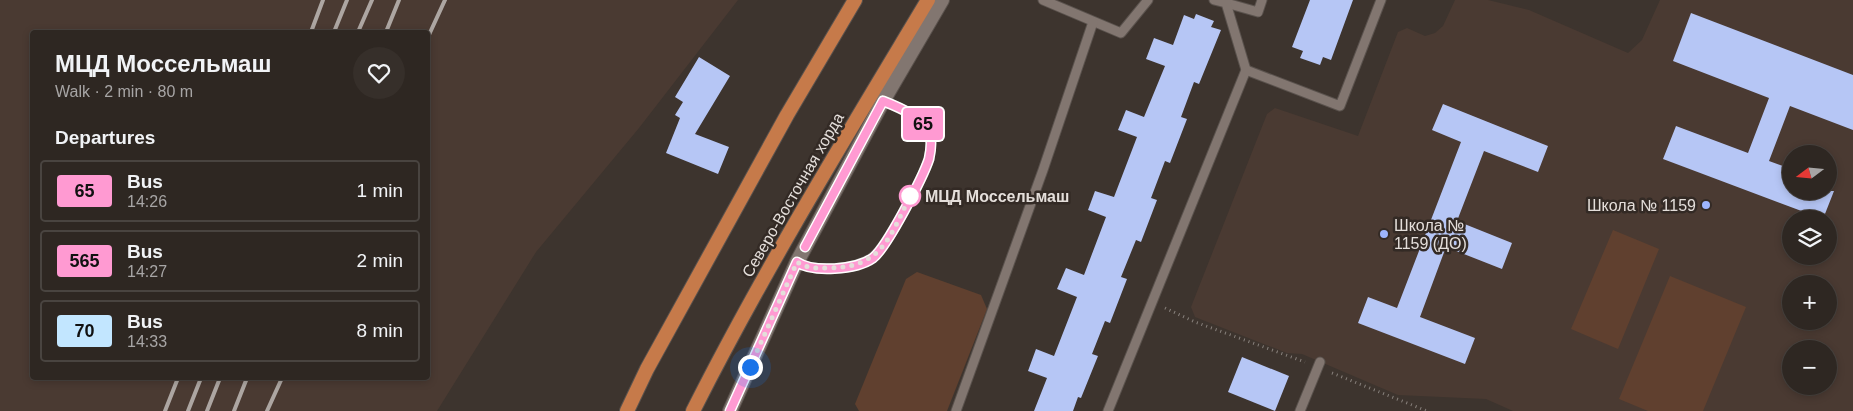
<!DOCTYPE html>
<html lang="en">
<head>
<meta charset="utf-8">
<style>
  :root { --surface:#2e2722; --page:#362f2a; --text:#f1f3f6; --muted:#a7a5a5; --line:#494440 }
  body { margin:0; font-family:Helvetica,sans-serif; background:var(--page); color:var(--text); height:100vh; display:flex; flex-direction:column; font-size:19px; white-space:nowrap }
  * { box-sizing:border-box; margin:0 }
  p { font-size:16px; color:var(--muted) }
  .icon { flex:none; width:28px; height:28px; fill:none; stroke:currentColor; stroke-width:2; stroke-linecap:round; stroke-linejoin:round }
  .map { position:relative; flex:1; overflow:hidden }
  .drawer { position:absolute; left:30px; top:30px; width:400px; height:350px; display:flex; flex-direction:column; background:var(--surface); border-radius:5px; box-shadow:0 2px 8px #0003,0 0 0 1px var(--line) }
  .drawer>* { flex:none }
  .badge { padding:0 10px; border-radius:4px; font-size:18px; line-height:32px }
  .needle { width:32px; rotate:254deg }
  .tools { position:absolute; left:1782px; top:145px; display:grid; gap:10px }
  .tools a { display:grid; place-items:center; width:55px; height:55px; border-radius:50%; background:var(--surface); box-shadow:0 2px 8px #0003,0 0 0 1px var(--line); font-size:25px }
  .you { position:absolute; width:25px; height:25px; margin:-12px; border:4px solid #fff; border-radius:50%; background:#1a73e8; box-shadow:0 0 0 8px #1a73e833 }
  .map>.badge { position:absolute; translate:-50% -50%; box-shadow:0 0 0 2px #fff }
  h2 { padding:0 25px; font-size:19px; line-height:45px }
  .round { display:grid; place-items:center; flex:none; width:52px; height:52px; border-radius:26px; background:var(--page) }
  .head { display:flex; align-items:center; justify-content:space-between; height:85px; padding:0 25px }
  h1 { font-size:24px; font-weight:600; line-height:38px }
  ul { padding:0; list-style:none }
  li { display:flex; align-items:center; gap:15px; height:62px; margin:0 10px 8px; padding:0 15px; border:2px solid var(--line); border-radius:5px }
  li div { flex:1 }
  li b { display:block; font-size:19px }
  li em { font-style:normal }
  li .badge { min-width:55px; font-weight:700; text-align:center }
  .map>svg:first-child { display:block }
</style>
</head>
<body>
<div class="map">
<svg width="1853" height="411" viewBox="0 0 1853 411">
  <rect width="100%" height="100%" fill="#3d342e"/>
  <g fill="#4a3a32" fill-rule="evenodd">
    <path d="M0,0H738L639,128L536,252L437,411H0ZM32,32H428V378H32Z"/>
    <path d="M1455,0H1488L1529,10L1628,53L1642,40L1660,0H1853V411H1513L1486,399L1398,395L1302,354L1287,353L1195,317L1191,307L1267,114L1275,108L1358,136L1398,32L1407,28L1425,36L1435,33L1443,26ZM1791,154H1829V191H1791ZM1791,219H1829V256H1791ZM1791,284H1829V321H1791ZM1791,349H1829V386H1791Z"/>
  </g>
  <g fill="#60402f">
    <path d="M1613,230L1659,249L1618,349L1571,329Z"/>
    <path d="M917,272L981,295L987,309L947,411H859L855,404L906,279Z"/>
    <path d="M1670,276L1746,307L1703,411H1648L1619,399Z"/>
  </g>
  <g fill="#b6c6f5">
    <path d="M1310,0H1353L1331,60L1323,57L1320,65L1300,58L1303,51L1292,47Z"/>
    <path d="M1691,13L1853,75V130L1790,106L1769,161L1791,169V191H1834L1823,219L1663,159L1676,126L1748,153L1769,98L1673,61Z"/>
    <path d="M1196,14L1214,21L1211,27L1221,30L1199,84L1194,82L1181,117L1187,119L1170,163L1165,161L1151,198L1157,200L1141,242L1136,240L1121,277L1127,279L1110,323L1105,321L1092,354L1098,356L1081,398L1078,397L1073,411H1034L1047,378L1028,371L1036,349L1054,356L1077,297L1057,289L1066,268L1084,275L1106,217L1088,210L1095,191L1114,197L1137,137L1118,130L1126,110L1144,117L1165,66L1146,59L1154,38L1173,45L1184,15L1194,19Z"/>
    <path d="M699,57L730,76L695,134L729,147L718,174L666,153L680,118L675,115L683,102L675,97Z"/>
    <path d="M1443,104L1548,146L1538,172L1484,151L1457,221L1512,243L1502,269L1446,247L1420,317L1475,338L1465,364L1358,323L1368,297L1397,308L1461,142L1432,130Z"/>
    <path d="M1242,357L1289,376L1275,411L1228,392Z"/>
  </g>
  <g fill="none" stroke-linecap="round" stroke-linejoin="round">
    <g stroke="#5a524d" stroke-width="11">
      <g id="service">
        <path d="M1043,0L1121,33L1148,0"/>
        <path d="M1226,3L1258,12L1262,0"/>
        <path d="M1246,70L1340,106L1381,0"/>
        <path d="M797,262C813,273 856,270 873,257C887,247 923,177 929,159C931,150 932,137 928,129C921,116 896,107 883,101"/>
        <path d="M956,411L1043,170L1093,22"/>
        <path d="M1108,411L1246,70L1226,3L1214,0"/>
        <path d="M1300,411L1320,362"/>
      </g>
    </g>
    <g stroke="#5a524d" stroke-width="16">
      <path id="minor" d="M730,411L797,262L883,101L942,0"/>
    </g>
    <g stroke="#5a524d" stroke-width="16">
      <g id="primary">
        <path d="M627,411L647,369L787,115L855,0"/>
        <path d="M693,411C764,270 847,135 928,0"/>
      </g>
    </g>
    <g stroke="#89827d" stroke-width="3" stroke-dasharray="1 4" stroke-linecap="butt">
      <path d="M1165,308L1195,322L1305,362"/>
      <path d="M1332,373L1427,411"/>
    </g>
    <use href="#service" stroke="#827670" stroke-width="9"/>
    <use href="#minor" stroke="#827670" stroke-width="14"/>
    <use href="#primary" stroke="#c67a4a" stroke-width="14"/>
    <g stroke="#ada6a2" stroke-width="4">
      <path d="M311,32L323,0"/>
      <path d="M334,32L347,0"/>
      <path d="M358,32L372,0"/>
      <path d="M386,32L399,0"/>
      <path d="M428,37L445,0"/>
      <path d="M165,411L178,378"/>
      <path d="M188,411L201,378"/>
      <path d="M207,411L220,378"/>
      <path d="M234,411L247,378"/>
      <path d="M267,411L282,378"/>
    </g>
  </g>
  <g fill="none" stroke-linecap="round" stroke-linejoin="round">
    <g stroke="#fff" stroke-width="11">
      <path id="line" d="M730,411L797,262C813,273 856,270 873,258C887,247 923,177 929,159C931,150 932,137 928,129C921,117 896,106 883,101L805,247"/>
    </g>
    <use href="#line" stroke="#ff9ad2" stroke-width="8"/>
    <path stroke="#e4deda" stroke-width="5" stroke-dasharray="0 9" d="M750,367L797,262C807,269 818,268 830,268C882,267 890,237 910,196"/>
  </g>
  <circle fill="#fff" stroke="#ff9ad2" stroke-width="2.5" cx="910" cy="196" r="10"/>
  <g fill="#9cb4fd" stroke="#332a25" stroke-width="2">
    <circle cx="1706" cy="205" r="5"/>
    <circle cx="1384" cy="234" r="5"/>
  </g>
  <g text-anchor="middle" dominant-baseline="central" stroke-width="5" stroke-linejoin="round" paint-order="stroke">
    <g font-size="16" fill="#e4deda" stroke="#332a25">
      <text transform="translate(793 195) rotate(-60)">Северо-Восточная хорда</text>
    </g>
    <g font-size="16" font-weight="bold" fill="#e4deda" stroke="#332a25" text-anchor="start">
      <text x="925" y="196">МЦД Моссельмаш</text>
    </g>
    <g font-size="16" fill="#e4deda" stroke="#332a25" text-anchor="end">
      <text x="1696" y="205">Школа № 1159</text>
      <text x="1394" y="225" text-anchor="start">Школа №<tspan x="1394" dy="18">1159 (ДО)</tspan></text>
    </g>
  </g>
</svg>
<div class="tools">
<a><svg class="needle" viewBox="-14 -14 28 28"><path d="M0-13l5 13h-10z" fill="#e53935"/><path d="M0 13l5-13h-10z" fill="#a7a5a5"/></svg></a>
<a><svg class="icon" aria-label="layers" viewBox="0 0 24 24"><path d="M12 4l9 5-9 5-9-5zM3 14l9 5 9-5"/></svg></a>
<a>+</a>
<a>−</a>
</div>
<div class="you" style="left:750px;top:367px"></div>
<b class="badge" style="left:923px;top:124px;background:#ff9ad2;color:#111">65</b>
<section class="drawer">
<div class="head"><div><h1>МЦД Моссельмаш</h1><p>Walk · 2 min · 80 m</p></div><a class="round"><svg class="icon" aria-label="heart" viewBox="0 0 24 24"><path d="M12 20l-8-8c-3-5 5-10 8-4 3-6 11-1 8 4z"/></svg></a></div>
<h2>Departures</h2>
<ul>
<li><span class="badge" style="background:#ff9ad2;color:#111">65</span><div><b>Bus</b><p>14:26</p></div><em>1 min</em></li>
<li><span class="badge" style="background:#ff9ad2;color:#111">565</span><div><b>Bus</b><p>14:27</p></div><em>2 min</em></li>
<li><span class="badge" style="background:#c2e6ff;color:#111">70</span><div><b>Bus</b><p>14:33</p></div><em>8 min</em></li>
</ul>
</section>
</div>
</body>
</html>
